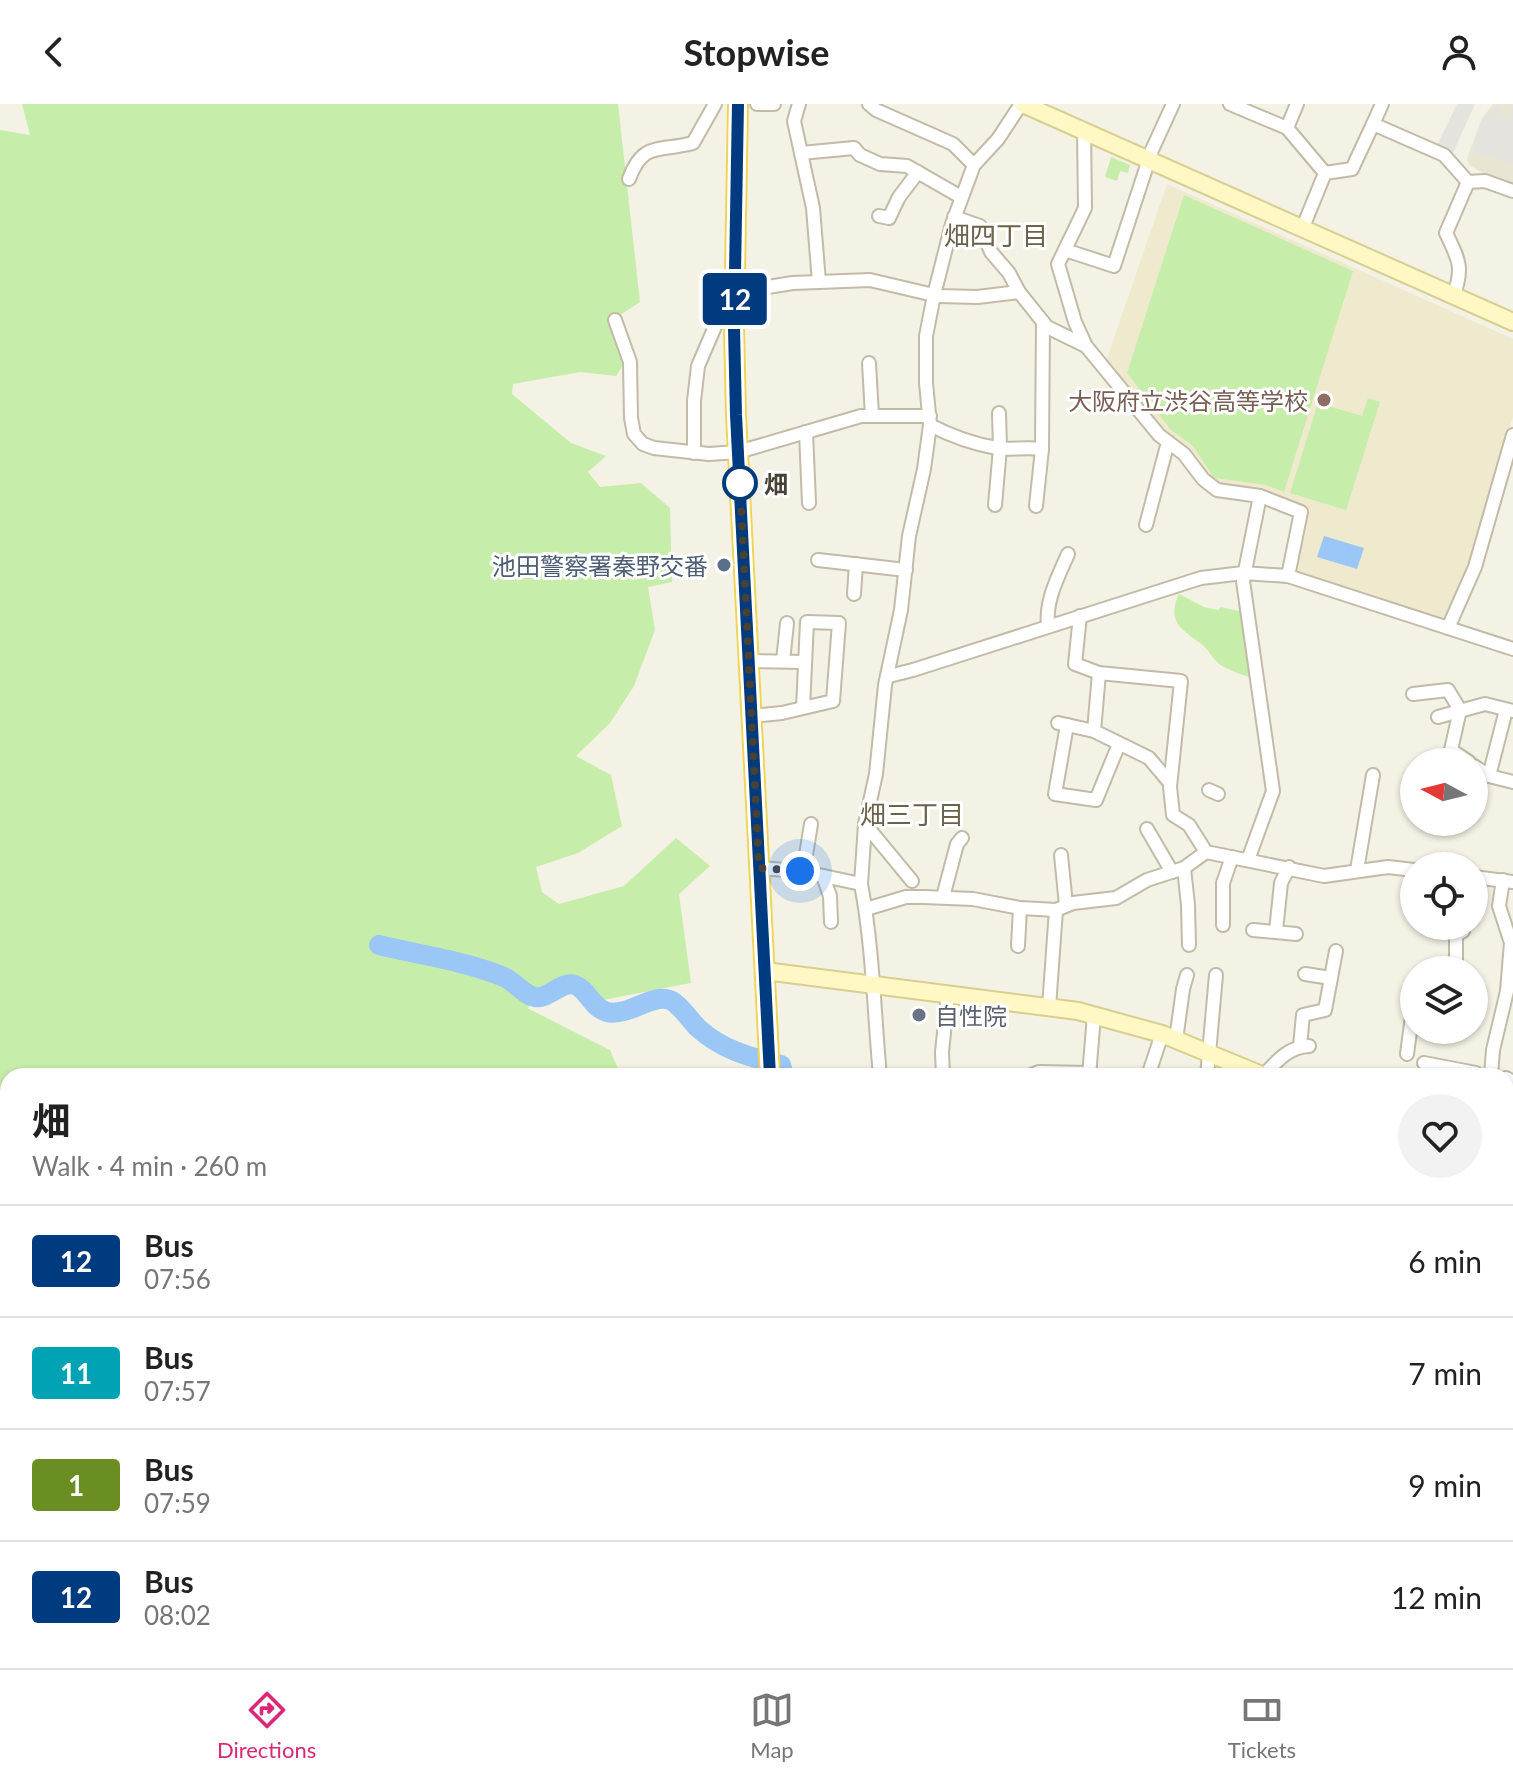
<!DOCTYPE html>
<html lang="en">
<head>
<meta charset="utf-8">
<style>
  :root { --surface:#fff; --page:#f2f2f2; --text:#222; --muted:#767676; --line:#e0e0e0; --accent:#db2777 }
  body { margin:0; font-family:Lato,"Noto Sans JP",sans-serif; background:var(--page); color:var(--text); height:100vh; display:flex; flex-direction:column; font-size:30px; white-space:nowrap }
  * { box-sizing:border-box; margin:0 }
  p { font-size:26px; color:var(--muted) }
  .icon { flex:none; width:44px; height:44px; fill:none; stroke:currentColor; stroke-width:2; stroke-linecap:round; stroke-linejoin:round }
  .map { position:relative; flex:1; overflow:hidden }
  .panel { position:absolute; left:0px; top:964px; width:1514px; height:600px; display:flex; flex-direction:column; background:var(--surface); border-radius:24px 24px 0 0; box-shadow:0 2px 6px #0004 }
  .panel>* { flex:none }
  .badge { padding:0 16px; border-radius:6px; font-size:28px; line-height:52px }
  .needle { width:52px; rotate:277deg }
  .controls { position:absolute; left:1400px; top:644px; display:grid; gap:16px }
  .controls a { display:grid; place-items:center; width:88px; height:88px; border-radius:50%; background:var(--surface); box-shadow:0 2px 6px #0004; font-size:40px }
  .you { position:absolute; width:40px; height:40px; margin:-20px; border:6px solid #fff; border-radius:50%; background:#1a73e8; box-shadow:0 0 0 12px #1a73e833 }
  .map>.badge { position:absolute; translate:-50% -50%; box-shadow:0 0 0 4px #fff }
  .round { display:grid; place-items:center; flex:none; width:84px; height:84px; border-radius:42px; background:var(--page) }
  .headline { display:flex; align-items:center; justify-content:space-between; height:136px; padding:0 32px }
  h1 { font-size:38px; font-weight:700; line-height:60px }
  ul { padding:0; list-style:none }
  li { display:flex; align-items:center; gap:24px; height:112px; padding:0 32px; border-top:2px solid var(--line) }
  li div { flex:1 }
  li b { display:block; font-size:30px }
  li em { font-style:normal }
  li .badge { min-width:88px; font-weight:700; text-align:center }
  header { display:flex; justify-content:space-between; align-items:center; height:104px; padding:0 32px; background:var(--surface); font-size:36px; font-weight:700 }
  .tabs { display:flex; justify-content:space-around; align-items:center; height:112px; border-top:2px solid var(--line); background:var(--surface); font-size:22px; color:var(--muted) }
  .tabs a { display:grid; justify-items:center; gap:4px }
  .tabs .selected { color:var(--accent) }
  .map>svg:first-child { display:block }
</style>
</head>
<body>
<header><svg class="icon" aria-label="back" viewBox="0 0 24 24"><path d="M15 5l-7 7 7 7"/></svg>Stopwise<svg class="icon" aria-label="person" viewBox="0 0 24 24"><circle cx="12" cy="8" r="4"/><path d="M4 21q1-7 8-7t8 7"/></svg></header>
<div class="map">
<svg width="1513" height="1564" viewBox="0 0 1513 1564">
  <rect width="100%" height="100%" fill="#f4f2e5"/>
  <path fill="#e9e5d3" d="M1493,0H1513V80L1485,70L1469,61L1467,55L1481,16Z"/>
  <g fill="#efe9ce">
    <path d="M1167,80L1513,235V313L1470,460L1448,513L1442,515L1298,469L1295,464L1306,405L1263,387L1219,381L1189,347L1169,331L1120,279L1106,257Z"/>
    <path d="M986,1556H1293L1292,1564H986Z"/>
  </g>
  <g fill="#c7edaa">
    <path d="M22,0H618L640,198L611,217L625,258L616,272L580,268L513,280L512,290L571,339L606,352L588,368L600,383L641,379L670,404L672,478L648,483L655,526L634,582L610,619L576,652L611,671L622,722L578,749L536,763L542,788L559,800L624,782L676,734L710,762L679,790L691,879L603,896L565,883L527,904L610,946L619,967L628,972H8V1260L0,1263V26L30,31Z"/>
    <path d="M1111,53L1130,61L1128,69L1120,67L1117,77L1105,73Z"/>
    <path d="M1184,91L1353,167L1284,388L1266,381L1214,374L1193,342L1171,326L1127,269Z"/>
    <path d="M1368,294L1380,298L1346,406L1290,389L1318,299L1362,312Z"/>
    <path d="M1179,490L1204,503L1218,506L1221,503L1243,508L1252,574C1241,570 1225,566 1216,557C1212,553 1209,547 1204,542C1185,527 1165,520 1179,490Z"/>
    <path d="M0,1424L8,1425V1544L0,1548Z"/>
    <path d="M17,1556H698L699,1561L665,1557L614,1561L613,1564H0V1560Z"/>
    <path d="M1102,1556H1284L1283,1564H1101Z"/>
  </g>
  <g fill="#e5e3de">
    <path d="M1457,0H1475L1452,51L1440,44L1438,39Z"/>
    <path d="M1513,0V60L1473,48L1481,18L1488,10H1491L1493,2L1501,4L1499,13L1508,15Z"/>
  </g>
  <path fill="#9bc7f7" d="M1324,432L1364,444L1357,465L1317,453Z"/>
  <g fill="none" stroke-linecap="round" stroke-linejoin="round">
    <path stroke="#9bc7f7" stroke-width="20" d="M379,841C420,851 465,857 504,873C515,878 524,891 535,893C548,896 562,876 575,881C588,886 592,904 607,908C630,913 654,887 672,897C681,902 690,916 698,924C722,946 750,953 781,961L784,972"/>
    <g stroke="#c1bba7" stroke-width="16">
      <g id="street">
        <path d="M757,0H774"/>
        <path d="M799,0L794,17L813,104L819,178"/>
        <path d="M869,0L876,6L953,40L974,61"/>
        <path d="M1230,0L1287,24L1325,69"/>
        <path d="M1382,0L1373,20L1444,51L1468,78L1446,129C1459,156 1464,164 1453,193"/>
        <path d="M1287,24L1297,0"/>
        <path d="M1084,27L1085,104L1058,160L1075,218L1086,242L1159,331L1184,350L1203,375L1217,386L1260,392L1301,408L1288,472"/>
        <path d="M801,49L854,44L860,51L880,60L907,62L961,93"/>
        <path d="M629,75C643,37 659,48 693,39L715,0"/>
        <path d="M1468,78L1485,77L1513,87"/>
        <path d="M879,112L889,114L899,93L918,68"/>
        <path d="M954,113L980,122L991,148L1009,169L1019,188L1047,223L1086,242"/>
        <path d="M1303,123L1325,69L1352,65L1373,20"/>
        <path d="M1065,146L1114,162L1152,46L1173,0"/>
        <path d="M735,188L793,179L870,176L938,192L977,193L1019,188"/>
        <path d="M615,216L630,258L631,314L634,330L643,340L654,344L709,350L738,348L861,312H930"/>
        <path d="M869,259L872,312"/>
        <path d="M930,321C951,332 973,340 997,344C1011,346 1027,343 1042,345"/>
        <path d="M806,328L809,399"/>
        <path d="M694,349V297L698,262L723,204L734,198"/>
        <path d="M995,401L1000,344L999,309"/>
        <path d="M1036,402L1042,345L1043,218"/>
        <path d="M1146,421L1168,338"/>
        <path d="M818,456L906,466"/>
        <path d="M854,490L856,460"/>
        <path d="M1080,512L1075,560L1099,569L1181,577L1170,683L1173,711L1189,721L1206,748L1324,772L1388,763L1414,766"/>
        <path d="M1048,522C1045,497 1058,473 1068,450"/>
        <path d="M1448,524L1475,463L1513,331"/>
        <path d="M749,557L804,558"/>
        <path d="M783,557L787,519"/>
        <path d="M1099,569L1094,627L1149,654L1170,679"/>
        <path d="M889,572L913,566L1201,474L1243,469L1288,472L1513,545"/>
        <path d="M1413,590L1448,586L1460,606L1451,646L1469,658"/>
        <path d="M751,612L782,609L833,597L839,519L807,518L803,604"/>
        <path d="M1438,613L1485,600L1513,607"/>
        <path d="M1058,619L1094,627"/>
        <path d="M1067,621L1055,690L1096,696L1119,640"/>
        <path d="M1474,662L1489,672L1513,678"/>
        <path d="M1489,672L1506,606"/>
        <path d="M1209,686L1218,690"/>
        <path d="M865,720L912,777"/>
        <path d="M1147,725L1172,768"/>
        <path d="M1061,751L1066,801"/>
        <path d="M1248,756L1273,687L1243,477L1260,392"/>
        <path d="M759,764L800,767L861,780"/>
        <path d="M1184,764L1188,801L1189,841"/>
        <path d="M1357,766L1373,671"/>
        <path d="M800,767L805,757L811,720"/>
        <path d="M823,772L830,792L831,818"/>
        <path d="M1474,773L1513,778"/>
        <path d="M943,793L957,740L962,734"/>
        <path d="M866,805L906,793H924L973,795L1020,804L1056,806L1073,799L1116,794L1147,776L1184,764L1206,748"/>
        <path d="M1223,821V779L1232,753"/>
        <path d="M1253,826L1296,830"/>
        <path d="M1276,827L1281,779L1289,763"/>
        <path d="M1018,842L1020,804"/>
        <path d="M1442,866V862H1456V831L1463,827V822"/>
        <path d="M1305,870L1331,874"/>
        <path d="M1049,903L1056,806"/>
        <path d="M1176,936L1183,885L1187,871"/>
        <path d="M1300,942L1303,911L1325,906L1336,847"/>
        <path d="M1407,950L1414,898"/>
        <path d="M1424,959L1476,969"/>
        <path d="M1491,971L1493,946L1507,887L1511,839L1499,802L1503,776"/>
        <path d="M880,972C874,908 873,844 861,780L865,720L876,670L885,581L901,506L909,432L924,365L930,321L926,279V232L934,191L952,120L974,61L998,35L1021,0"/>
        <path d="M943,972L942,948L948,890"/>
        <path d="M1029,972L1039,968L1089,969"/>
        <path d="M1089,972L1094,911"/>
        <path d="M1148,972L1162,930"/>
        <path d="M1207,972L1216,871"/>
        <path d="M1263,972C1277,957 1288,943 1309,942"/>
        <path d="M1506,974L1513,978"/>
        <path d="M1506,1136L1513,1137"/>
        <path d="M1506,1212L1513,1214"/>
        <path d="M1506,1333L1513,1345"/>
        <path d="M1506,1383L1513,1348"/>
        <path d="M1506,1549L1513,1546"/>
        <path d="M706,1556V1564"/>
        <path d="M980,1556V1564"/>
        <path d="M1477,1556H1485"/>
        <path d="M774,1564V1556"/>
        <path d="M1299,1564V1556"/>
        <path d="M1336,1564L1338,1556"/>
        <path d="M1510,1564L1513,1559"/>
      </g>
    </g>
    <g stroke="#d8ce90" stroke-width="20">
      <g id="secondary">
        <path d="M1023,0L1513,218"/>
        <path d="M765,867L1078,907L1162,930L1264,972"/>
        <path d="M1506,1049L1513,1051"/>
      </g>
    </g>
    <g stroke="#efd458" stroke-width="22">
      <g id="primary">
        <path d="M738,0L734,224L736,311L770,972"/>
        <path d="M868,1564V1556"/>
      </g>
    </g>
    <use href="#street" stroke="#fff" stroke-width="12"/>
    <use href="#secondary" stroke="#fff8c5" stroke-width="16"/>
    <use href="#primary" stroke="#ffed94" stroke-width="18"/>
  </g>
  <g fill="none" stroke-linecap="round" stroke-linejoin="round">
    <g stroke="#fff" stroke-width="18">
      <path id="line" d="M738,0L734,224L736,311L770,972"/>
    </g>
    <use href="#line" stroke="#003b80" stroke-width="12"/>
    <path stroke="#484234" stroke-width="8" stroke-dasharray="0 14.4" d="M740,379L759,764L800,767"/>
  </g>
  <circle fill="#8d6e63" stroke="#fff" stroke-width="3" cx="1324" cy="296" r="8"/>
  <circle fill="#fff" stroke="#003b80" stroke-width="4" cx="740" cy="379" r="16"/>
  <circle fill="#5c6f8a" stroke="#fff" stroke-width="3" cx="724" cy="461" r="8"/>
  <circle fill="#6b7280" stroke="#fff" stroke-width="3" cx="919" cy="911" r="8"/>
  <g text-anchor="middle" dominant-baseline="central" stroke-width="6" stroke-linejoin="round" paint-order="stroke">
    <g font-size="24" fill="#785e54" stroke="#fff" text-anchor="end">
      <text x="1308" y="296">大阪府立渋谷高等学校</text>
    </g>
    <g font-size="24" font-weight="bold" fill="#484234" stroke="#fff" text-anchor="start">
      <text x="764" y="379">畑</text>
    </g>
    <g font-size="24" fill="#4e5e75" stroke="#fff" text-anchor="end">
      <text x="708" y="461">池田警察署秦野交番</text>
    </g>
    <g font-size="24" fill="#5b616d" stroke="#fff" text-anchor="start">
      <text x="935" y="911">自性院</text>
    </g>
    <g font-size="26" fill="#6c624a" stroke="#fff">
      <text x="996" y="131">畑四丁目</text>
      <text x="912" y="710">畑三丁目</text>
    </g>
  </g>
</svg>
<div class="controls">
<a><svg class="needle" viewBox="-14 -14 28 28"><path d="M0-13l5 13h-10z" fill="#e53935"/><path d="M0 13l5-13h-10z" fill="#767676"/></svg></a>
<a><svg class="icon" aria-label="locate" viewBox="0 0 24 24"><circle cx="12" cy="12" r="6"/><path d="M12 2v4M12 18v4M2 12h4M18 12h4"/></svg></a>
<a><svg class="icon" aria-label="layers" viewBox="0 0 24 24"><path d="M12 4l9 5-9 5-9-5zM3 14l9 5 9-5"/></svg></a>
</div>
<div class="you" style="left:800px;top:767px"></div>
<b class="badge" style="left:735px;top:195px;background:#003b80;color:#fff">12</b>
<section class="panel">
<div class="headline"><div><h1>畑</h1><p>Walk · 4 min · 260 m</p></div><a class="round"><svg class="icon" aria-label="heart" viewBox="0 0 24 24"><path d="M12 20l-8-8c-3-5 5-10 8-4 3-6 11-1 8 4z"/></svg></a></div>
<ul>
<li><span class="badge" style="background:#003b80;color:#fff">12</span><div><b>Bus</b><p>07:56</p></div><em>6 min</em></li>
<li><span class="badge" style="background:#00a3b4;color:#fff">11</span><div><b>Bus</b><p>07:57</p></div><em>7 min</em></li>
<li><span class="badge" style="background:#6b8e23;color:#fff">1</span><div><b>Bus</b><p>07:59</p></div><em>9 min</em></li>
<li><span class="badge" style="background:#003b80;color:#fff">12</span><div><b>Bus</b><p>08:02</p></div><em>12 min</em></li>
</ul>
</section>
</div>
<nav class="tabs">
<a class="selected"><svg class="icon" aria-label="directions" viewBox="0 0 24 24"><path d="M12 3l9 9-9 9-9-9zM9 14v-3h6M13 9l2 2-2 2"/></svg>Directions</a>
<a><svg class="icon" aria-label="map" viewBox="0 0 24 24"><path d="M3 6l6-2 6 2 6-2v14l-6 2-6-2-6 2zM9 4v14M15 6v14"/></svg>Map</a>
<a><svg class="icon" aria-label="tickets" viewBox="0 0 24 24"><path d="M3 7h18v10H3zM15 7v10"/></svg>Tickets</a>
</nav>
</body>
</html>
